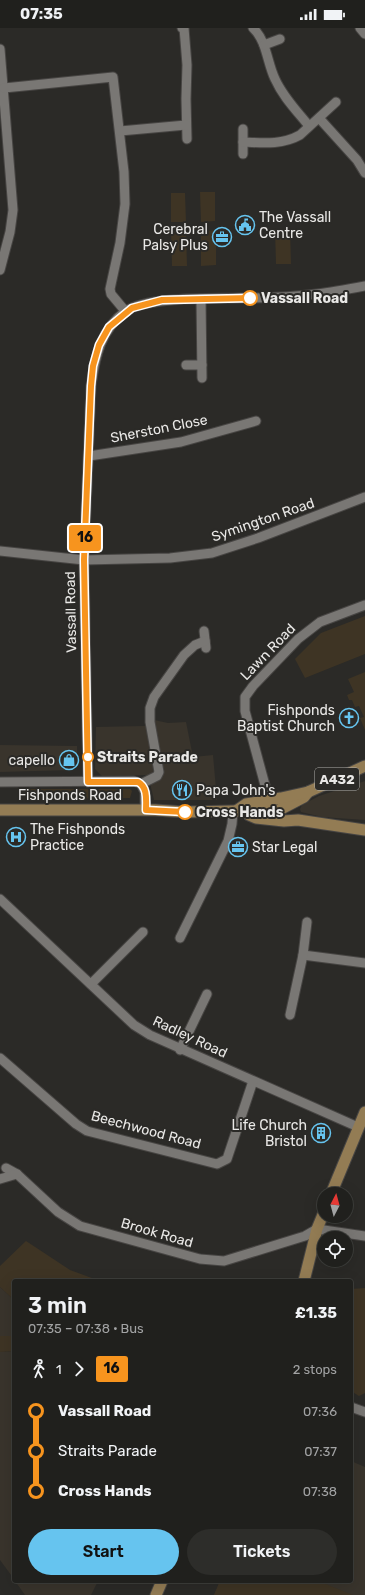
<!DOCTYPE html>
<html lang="en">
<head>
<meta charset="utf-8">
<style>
  :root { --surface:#20201d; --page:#2d2d2a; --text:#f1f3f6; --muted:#a2a3a4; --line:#3d3e3b; --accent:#66c4ef }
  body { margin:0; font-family:Rubik,sans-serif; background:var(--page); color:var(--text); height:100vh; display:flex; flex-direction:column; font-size:15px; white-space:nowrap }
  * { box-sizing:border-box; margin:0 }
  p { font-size:13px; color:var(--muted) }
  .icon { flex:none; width:22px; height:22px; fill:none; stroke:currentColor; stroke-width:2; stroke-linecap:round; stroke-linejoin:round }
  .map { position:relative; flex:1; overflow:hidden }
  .side { position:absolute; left:12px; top:1251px; width:341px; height:304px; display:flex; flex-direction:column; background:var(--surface); border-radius:4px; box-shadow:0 4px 16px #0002,0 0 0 1px var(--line) }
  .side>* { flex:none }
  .badge { padding:0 8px; border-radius:3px; font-size:14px; line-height:26px }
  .needle { width:26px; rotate:6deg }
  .buttons { position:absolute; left:317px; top:1159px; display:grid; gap:8px }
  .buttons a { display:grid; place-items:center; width:36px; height:36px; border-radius:50%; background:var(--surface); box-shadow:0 4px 16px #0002,0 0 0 1px var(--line); font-size:20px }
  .map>.badge { position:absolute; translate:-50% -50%; box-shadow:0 0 0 2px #fff }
  .legs { display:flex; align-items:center; gap:6px; height:44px; padding:0 16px; font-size:13px }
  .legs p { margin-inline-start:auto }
  .head { display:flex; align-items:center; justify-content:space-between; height:68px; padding:0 16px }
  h1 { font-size:22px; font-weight:600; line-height:30px }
  .cta { display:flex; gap:8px; margin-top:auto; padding:8px 16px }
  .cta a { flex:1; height:46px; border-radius:24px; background:var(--accent); color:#111; font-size:16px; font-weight:600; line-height:46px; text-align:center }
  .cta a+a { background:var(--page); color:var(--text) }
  ul { padding:0 16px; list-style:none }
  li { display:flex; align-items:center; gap:14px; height:40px; font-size:15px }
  li i { display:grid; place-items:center; width:6px; height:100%; margin:0 5px; background:currentColor }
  li i::after { content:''; width:10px; height:10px; margin:-5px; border:3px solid; border-radius:50%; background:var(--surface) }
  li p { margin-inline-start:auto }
  li:first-child i { background:linear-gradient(#0000 50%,currentColor 0) }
  li:last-child i { background:linear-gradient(currentColor 50%,#0000 0) }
  .status { display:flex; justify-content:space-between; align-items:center; height:28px; padding:0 20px; background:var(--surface); direction:ltr }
  .status svg { height:11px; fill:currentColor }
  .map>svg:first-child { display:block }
</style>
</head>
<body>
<div class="status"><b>07:35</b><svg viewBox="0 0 49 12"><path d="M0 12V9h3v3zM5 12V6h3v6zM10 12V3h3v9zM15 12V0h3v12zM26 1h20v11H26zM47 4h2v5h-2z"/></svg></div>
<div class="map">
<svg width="365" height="1567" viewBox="0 0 365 1567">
  <rect width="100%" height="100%" fill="#2b2a27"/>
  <g fill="#39342c">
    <path d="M154,692L168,695L186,694L193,729L213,727L217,772H154L148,747L102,748L95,741L96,699L144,698Z"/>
    <path d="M0,717L77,718V737L72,742L0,744Z"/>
    <path d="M365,753V792L322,789L301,784L300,781L302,777L319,768Z"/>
    <path d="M0,1259L14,1272V1308H0Z"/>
    <path d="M14,1323V1551L0,1532V1324Z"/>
    <path d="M351,1433L365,1439V1567H214L220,1553H351Z"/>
    <path d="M15,1553H98L91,1567H25Z"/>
  </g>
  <g fill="#3e3424">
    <path d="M200,164H215V193L201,194Z"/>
    <path d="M171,165H185L186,194H171Z"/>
    <path d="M275,201H290L291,236H276Z"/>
    <path d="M216,202V237L201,238V203Z"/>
    <path d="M171,203H186L187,238H172Z"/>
    <path d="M365,588V626L305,650L295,631L321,605Z"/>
    <path d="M365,644V702L360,690L364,689L359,678L355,679L352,672H349L347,667L354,664L348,651Z"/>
    <path d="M28,761H130L132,763L130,770L28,771Z"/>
    <path d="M26,1213L70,1242L100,1253H14V1272L0,1259V1238Z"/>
    <path d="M365,1260V1365L359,1368L351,1363V1360L353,1362L351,1358V1261Z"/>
    <path d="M0,1308H14V1323L0,1324Z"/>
    <path d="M220,1553H318L353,1567H214Z"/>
  </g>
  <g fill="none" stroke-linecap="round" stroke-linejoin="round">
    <g stroke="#474543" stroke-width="11">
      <g id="minor">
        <path d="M182,0H184L187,37L186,71L187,111"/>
        <path d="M253,0C267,13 267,35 275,51C283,69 297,83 309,98"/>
        <path d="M360,0L365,6"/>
        <path d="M264,17L280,11"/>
        <path d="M0,21L13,182L10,204L0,242"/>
        <path d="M4,60L113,49L124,144L125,176L120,215L110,261L111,266L126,284"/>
        <path d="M319,90L357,132L365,145"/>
        <path d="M243,101V126"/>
        <path d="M120,103L186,97"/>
        <path d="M243,114C263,115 282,117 300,107L336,74"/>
        <path d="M201,271L202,350"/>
        <path d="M186,337H202"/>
        <path d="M89,428L181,414L256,393"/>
        <path d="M0,523L84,532L170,530L212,525L258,510L365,469"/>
        <path d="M204,603L206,620"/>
        <path d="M0,754L134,753L141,756L145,764V782"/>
        <path d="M88,754L84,532L91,358C95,328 101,301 126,283C148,268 213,271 241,270C266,270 292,269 317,266C333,264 349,261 365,258"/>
        <path d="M141,756L157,748L159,744L150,694V680L154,669L184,627L195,617L205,613"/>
        <path d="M269,772L245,683V669L253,658L298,611L320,594L365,577"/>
        <path d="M0,871L134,997L150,1007L358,1099"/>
        <path d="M180,910L228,813L232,796L233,783"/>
        <path d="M303,927L365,935"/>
        <path d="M91,956L143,904"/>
        <path d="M290,987L303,927L307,894"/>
        <path d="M180,1022L207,966"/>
        <path d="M0,1030L76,1096L87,1103L217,1136L227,1131L253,1053"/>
        <path d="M6,1140L17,1146L58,1184L80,1198L200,1231L224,1233L305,1208L317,1201L365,1208"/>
        <path d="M0,1151L17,1146"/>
        <path d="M351,1379L365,1384"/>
      </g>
    </g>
    <g stroke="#474543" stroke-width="13">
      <g id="major">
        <path d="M0,782H155L185,784L279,782L304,769L308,764"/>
        <path d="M236,783L246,776L281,770L308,764L365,738"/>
        <path d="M249,787L256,790L284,793L298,792L365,802"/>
        <path d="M331,1166L365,1084"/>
        <path d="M304,1253L317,1201L324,1184"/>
        <path d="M156,1567L162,1553"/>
      </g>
    </g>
    <use href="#minor" stroke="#797774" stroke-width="9"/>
    <use href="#major" stroke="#937c54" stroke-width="11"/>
  </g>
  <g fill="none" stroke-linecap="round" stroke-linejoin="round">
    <g stroke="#fff" stroke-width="9">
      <path id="line-1" d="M185,784L146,782C146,773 148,759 138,754H88L84,532L91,358L93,338L99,317L109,299L132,280L162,272L250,270"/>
    </g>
    <use href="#line-1" stroke="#f7941e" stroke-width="6"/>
  </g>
  <defs>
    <g id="civic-ring" transform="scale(1)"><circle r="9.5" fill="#2b2a27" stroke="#66c4ef" stroke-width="1.5"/><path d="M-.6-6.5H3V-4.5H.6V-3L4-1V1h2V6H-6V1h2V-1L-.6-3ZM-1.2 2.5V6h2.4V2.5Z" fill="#66c4ef"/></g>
    <g id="office-ring" transform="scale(1)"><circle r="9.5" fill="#2b2a27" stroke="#66c4ef" stroke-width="1.5"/><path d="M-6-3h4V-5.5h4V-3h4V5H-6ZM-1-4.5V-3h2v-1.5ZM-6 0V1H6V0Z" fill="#66c4ef"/></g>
    <g id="church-ring" transform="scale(1)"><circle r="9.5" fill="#2b2a27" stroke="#66c4ef" stroke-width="1.5"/><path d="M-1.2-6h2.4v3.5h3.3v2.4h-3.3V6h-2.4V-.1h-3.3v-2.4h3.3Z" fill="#66c4ef"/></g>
    <g id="shop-ring" transform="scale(1)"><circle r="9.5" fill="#2b2a27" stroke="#66c4ef" stroke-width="1.5"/><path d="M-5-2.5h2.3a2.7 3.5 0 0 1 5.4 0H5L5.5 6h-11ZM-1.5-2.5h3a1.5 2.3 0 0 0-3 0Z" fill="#66c4ef"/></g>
    <g id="restaurant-ring" transform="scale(1)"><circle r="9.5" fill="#2b2a27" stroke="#66c4ef" stroke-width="1.5"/><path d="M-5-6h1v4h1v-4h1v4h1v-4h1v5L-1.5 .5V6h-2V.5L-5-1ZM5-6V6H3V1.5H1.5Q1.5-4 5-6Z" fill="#66c4ef"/></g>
    <g id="hospital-ring" transform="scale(1)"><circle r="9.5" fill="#2b2a27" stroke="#66c4ef" stroke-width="1.5"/><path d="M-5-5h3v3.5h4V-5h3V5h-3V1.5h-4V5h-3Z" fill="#66c4ef"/></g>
    <g id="building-ring" transform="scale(1)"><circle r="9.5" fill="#2b2a27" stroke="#66c4ef" stroke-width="1.5"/><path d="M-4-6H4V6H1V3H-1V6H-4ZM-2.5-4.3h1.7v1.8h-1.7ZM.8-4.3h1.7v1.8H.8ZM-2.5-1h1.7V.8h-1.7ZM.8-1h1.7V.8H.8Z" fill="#66c4ef"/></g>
  </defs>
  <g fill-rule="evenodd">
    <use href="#civic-ring" x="245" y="197"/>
    <use href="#office-ring" x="222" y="209"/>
    <use href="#church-ring" x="349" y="690"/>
    <use href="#shop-ring" x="69" y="732"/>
    <use href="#restaurant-ring" x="182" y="762"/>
    <use href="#hospital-ring" x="16" y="809"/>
    <use href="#office-ring" x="238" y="819"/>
    <use href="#building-ring" x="321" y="1105"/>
  </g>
  <g fill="#fff" stroke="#f7941e" stroke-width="2">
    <circle cx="250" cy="270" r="7"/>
    <circle cx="88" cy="729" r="5"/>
    <circle cx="185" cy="784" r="7"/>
  </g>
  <g text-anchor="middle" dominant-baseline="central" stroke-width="4" stroke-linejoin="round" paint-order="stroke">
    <rect fill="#2b2a27" stroke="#b0afad" stroke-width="1" x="315" y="740" width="44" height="22" rx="3"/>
    <g font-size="13" font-weight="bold" fill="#e9e8e6">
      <text x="337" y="751">A432</text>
    </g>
    <g font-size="14" fill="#e9e8e6" stroke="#2b2a27" text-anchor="start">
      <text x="259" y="189">The Vassall<tspan x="259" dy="16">Centre</tspan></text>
      <text x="208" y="201" text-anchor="end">Cerebral<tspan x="208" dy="16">Palsy Plus</tspan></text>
      <text x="335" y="682" text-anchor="end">Fishponds<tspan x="335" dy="16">Baptist Church</tspan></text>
      <text x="55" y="732" text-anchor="end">capello</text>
      <text x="196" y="762">Papa John's</text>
      <text x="30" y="801">The Fishponds<tspan x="30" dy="16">Practice</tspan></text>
      <text x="252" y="819">Star Legal</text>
      <text x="307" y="1097" text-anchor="end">Life Church<tspan x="307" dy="16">Bristol</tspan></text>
    </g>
    <g font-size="14" font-weight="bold" fill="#e9e8e6" stroke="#2b2a27" text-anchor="start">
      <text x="261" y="270">Vassall Road</text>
      <text x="97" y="729">Straits Parade</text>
      <text x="196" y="784">Cross Hands</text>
    </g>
    <g font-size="14" fill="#e9e8e6" stroke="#2b2a27">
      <text transform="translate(159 401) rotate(-11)">Sherston Close</text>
      <text transform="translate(263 492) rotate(-19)">Symington Road</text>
      <text transform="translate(71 584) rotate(-91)">Vassall Road</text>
      <text transform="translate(268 624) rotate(-46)">Lawn Road</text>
      <text x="70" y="767">Fishponds Road</text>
      <text transform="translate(190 1009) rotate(25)">Radley Road</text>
      <text transform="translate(146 1102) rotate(15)">Beechwood Road</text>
      <text transform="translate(157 1205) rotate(16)">Brook Road</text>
    </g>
  </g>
</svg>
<div class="buttons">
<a><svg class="needle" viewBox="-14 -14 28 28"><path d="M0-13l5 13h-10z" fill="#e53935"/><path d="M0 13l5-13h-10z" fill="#a2a3a4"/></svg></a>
<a><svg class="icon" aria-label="locate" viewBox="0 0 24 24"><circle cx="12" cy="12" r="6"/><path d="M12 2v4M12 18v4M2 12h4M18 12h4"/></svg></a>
</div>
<b class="badge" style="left:85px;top:510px;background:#f7941e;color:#111">16</b>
<section class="side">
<div class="head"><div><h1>3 min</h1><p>07:35 – 07:38 · Bus</p></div><b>£1.35</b></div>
<div class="legs"><svg class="icon" aria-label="walk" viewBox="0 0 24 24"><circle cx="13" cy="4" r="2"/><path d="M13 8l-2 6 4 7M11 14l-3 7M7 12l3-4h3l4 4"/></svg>1<svg class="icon" aria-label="forward" viewBox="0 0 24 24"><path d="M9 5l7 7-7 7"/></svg><b class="badge" style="background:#f7941e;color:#111">16</b><p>2 stops</p></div>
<ul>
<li><i style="color:#f7941e"></i><b>Vassall Road</b><p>07:36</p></li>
<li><i style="color:#f7941e"></i><span>Straits Parade</span><p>07:37</p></li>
<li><i style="color:#f7941e"></i><b>Cross Hands</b><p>07:38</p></li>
</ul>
<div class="cta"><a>Start</a><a>Tickets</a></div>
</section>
</div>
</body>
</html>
